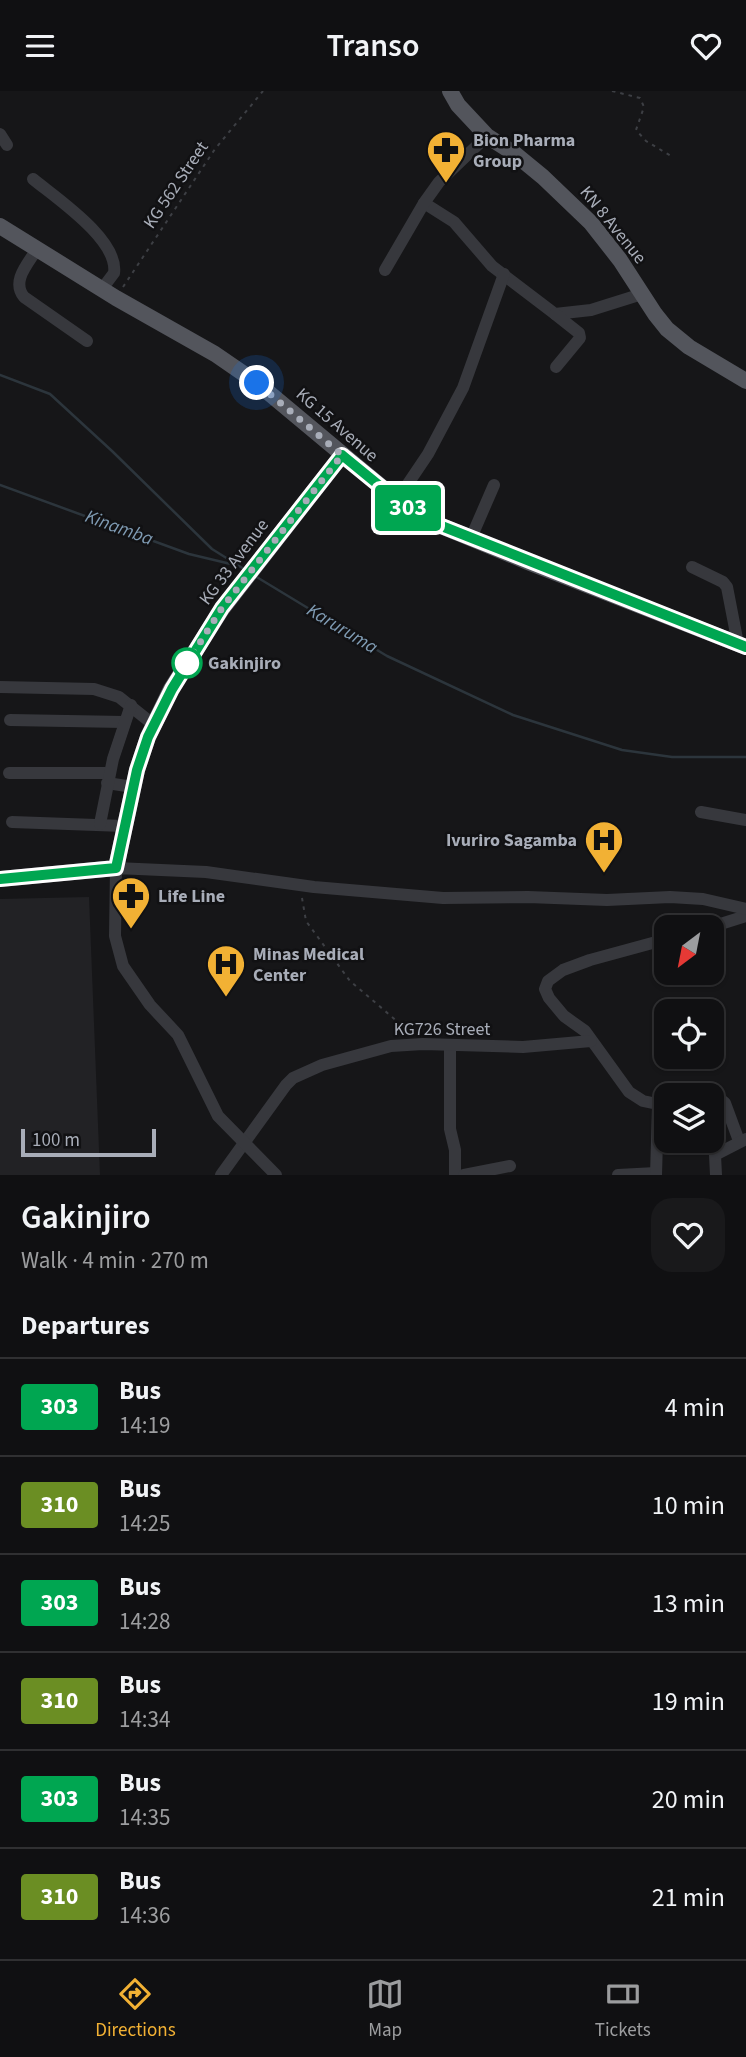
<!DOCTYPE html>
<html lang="en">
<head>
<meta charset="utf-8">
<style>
  :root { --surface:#101012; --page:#19191b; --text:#f1f3f6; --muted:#9c9d9f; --line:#303032; --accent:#f2b134 }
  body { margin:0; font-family:"Source Sans 3",sans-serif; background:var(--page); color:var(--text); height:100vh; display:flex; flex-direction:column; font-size:26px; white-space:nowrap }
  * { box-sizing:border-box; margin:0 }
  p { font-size:23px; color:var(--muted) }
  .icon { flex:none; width:38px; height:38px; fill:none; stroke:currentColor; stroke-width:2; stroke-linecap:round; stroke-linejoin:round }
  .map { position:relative; height:1084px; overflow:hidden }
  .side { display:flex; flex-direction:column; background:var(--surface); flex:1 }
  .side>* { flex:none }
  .badge { padding:0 14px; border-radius:5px; font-size:24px; line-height:46px }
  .needle { width:46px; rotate:212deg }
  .buttons { position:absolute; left:654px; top:824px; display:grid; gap:14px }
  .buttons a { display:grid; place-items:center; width:70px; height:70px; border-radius:14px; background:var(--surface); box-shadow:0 2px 5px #0004,0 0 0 2px var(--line); font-size:35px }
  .scale { position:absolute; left:21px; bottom:18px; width:135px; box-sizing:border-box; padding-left:7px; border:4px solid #a8adb8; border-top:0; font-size:19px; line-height:24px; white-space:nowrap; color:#a8adb8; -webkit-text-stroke:5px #111113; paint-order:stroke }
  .you { position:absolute; width:35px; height:35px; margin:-18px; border:5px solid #fff; border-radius:50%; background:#1a73e8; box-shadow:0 0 0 10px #1a73e833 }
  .map>.badge { position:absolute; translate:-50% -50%; box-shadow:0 0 0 4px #fff }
  h2 { padding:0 21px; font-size:26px; line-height:63px }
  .round { display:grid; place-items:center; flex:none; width:74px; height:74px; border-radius:21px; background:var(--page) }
  .head { display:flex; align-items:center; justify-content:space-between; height:119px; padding:0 21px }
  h1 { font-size:33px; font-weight:600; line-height:52px }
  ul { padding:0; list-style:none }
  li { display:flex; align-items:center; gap:21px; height:98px; padding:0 21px; border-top:2px solid var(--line) }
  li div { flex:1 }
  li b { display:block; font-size:26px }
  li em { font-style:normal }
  li .badge { min-width:77px; font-weight:700; text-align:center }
  header { display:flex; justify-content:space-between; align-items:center; height:91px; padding:0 21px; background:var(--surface); font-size:32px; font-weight:600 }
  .menu { display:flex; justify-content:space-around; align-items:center; height:98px; border-top:2px solid var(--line); background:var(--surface); font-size:19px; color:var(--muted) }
  .menu a { display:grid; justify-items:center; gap:4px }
  .menu .active { color:var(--accent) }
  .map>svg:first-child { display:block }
</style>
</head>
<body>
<header><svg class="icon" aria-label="menu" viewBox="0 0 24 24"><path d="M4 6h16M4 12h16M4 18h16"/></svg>Transo<svg class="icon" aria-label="heart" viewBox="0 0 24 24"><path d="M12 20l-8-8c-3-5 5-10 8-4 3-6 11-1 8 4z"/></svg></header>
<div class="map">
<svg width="746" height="1084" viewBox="0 0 746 1084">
  <rect width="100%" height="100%" fill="#161618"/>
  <path fill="#222225" d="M89,806L100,1084H0V808Z"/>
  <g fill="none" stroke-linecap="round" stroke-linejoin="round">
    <g stroke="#2c353c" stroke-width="2.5">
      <path d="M0,284L50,303L112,360L212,458L244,478"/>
      <path d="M0,394L189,463L235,474"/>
      <path d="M255,485L387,565L513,624L622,659L672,666H746"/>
    </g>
    <g stroke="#3d3f44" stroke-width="2" stroke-dasharray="3.5 5" stroke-linecap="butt">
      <path d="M612,0L640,7L644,16L636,39L646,50L671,65"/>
      <path d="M123,196L215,58L263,0"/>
      <path d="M302,807L306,830L350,890L412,943"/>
    </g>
    <g stroke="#37383d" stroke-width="12">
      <path d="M0,43L7,54"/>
      <path d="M33,88C56,107 119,149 114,182L102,198"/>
      <path d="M424,112L454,131L492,175L555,223L591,219L642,203"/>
      <path d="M37,158C28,173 11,190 24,206L87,250"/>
      <path d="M385,179L424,112L439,91L487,45"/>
      <path d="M555,223L579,242L580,247L556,276"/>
      <path d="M397,409L428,363L463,297L504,183"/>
      <path d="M471,447L494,394"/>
      <path d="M692,476L723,491L727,496L738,553"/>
      <path d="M0,596L94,598L119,606L154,634"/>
      <path d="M10,629L124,631"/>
      <path d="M9,682H109"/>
      <path d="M107,692L133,696"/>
      <path d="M701,721L746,729"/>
      <path d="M12,731L124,735"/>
      <path d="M100,733L113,668L131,614"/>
      <path d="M711,836L746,825"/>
      <path d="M667,848L590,869L563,879L548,890L545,898L549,907L564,925L585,940L629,1001L643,1010L667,1015"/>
      <path d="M450,955V1038L455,1059V1084"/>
      <path d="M712,1006H718L725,1012L739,1050"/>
      <path d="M221,1084L286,994L293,987L322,974L391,955L423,953L523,956L591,950"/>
      <path d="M276,1084L218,1025L178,944L150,914L123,875L115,845L116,777L206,781L314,796L443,807L528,806L607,809L670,806L703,808L746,818"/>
      <path d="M464,1084L510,1075"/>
      <path d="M618,1084L656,1082"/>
      <path d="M656,1084L658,1015"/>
      <path d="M716,1084L715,1064L746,1048"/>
    </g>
    <g stroke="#53555c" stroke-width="16">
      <path d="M450,0L458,14L487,45L515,63L543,86L591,132L620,169L655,223L667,238L689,256L746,290"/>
      <path d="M0,135L116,207L215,263L257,292L408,418L434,432L528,471L746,556"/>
      <path d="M0,788L116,777L137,679L148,646L171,598L222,518L342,364"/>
    </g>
  </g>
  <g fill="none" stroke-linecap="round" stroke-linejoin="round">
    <g stroke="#fff" stroke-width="16">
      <path id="line" d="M0,788L116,777L137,679L148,646L172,598L222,517L342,364L408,418L434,432L746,556"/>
    </g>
    <use href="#line" stroke="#00a651" stroke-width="10"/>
    <path stroke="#a8adb8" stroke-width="7" stroke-dasharray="0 12.6" d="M187,572L222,517L342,364L257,292"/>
  </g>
  <defs>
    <g id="pharmacy-pin" transform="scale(2.0125)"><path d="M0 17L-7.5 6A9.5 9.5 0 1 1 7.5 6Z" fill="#f2b134" stroke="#111113"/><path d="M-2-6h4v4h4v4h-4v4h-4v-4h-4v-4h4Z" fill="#111"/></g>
    <g id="hospital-pin" transform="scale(2.0125)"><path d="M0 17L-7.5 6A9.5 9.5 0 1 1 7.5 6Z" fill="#f2b134" stroke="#111113"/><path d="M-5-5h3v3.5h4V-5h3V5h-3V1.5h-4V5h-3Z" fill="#111"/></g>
  </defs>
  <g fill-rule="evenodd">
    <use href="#pharmacy-pin" x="446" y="59"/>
    <use href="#hospital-pin" x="604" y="749"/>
    <use href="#pharmacy-pin" x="131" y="805"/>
    <use href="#hospital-pin" x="226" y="873"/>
  </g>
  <circle fill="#fff" stroke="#00a651" stroke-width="3.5" cx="187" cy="572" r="14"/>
  <g text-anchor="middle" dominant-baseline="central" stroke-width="5" stroke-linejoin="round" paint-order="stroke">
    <g font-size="18" font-weight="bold" fill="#a8adb8" stroke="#111113" text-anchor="start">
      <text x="473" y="49">Bion Pharma<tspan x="473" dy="21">Group</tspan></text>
      <text x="577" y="749" text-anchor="end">Ivuriro Sagamba</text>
      <text x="158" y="805">Life Line</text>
      <text x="253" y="863">Minas Medical<tspan x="253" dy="21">Center</tspan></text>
    </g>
    <g font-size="18" fill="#a8adb8" stroke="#111113">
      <text transform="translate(176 94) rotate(-56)">KG 562 Street</text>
      <text transform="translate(613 134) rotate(51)">KN 8 Avenue</text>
      <text transform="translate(337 334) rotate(41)">KG 15 Avenue</text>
      <text transform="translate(234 471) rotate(-53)">KG 33 Avenue</text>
      <text x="442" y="938">KG726 Street</text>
    </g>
    <g font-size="18" font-weight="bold" fill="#a8adb8" stroke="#111113" text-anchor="start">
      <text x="208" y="572">Gakinjiro</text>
    </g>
    <g font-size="19" font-style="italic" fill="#7f9bb3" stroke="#111113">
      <text transform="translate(119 437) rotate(20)">Kinamba</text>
      <text transform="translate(342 538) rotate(31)">Karuruma</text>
    </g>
  </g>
</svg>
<div class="buttons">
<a><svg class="needle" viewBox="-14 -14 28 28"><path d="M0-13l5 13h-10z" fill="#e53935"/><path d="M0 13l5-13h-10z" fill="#9c9d9f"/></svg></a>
<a><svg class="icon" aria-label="locate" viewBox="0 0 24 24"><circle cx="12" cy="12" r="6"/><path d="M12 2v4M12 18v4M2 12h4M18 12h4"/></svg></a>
<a><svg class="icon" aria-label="layers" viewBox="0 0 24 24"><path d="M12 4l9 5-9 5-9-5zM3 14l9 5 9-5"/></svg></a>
</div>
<div class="scale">100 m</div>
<div class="you" style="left:257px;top:292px"></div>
<b class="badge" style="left:408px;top:417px;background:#00a651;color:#fff">303</b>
</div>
<section class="side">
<div class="head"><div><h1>Gakinjiro</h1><p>Walk · 4 min · 270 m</p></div><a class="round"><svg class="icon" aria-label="heart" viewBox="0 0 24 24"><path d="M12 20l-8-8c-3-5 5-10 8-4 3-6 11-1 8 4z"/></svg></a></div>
<h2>Departures</h2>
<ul>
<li><span class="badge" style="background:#00a651;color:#fff">303</span><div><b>Bus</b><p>14:19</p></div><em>4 min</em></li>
<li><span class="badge" style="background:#6b8e23;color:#fff">310</span><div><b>Bus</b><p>14:25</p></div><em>10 min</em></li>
<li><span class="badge" style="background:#00a651;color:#fff">303</span><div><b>Bus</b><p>14:28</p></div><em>13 min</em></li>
<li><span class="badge" style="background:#6b8e23;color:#fff">310</span><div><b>Bus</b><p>14:34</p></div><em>19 min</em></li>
<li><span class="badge" style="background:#00a651;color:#fff">303</span><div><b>Bus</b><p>14:35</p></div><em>20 min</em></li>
<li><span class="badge" style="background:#6b8e23;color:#fff">310</span><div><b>Bus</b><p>14:36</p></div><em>21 min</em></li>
</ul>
</section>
<nav class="menu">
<a class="active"><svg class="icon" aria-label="directions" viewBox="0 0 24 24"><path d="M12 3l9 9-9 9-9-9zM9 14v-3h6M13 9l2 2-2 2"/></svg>Directions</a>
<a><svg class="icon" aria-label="map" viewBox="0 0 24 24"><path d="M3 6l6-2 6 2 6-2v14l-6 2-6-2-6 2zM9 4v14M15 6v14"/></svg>Map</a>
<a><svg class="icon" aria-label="tickets" viewBox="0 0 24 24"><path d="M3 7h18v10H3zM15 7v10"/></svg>Tickets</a>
</nav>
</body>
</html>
